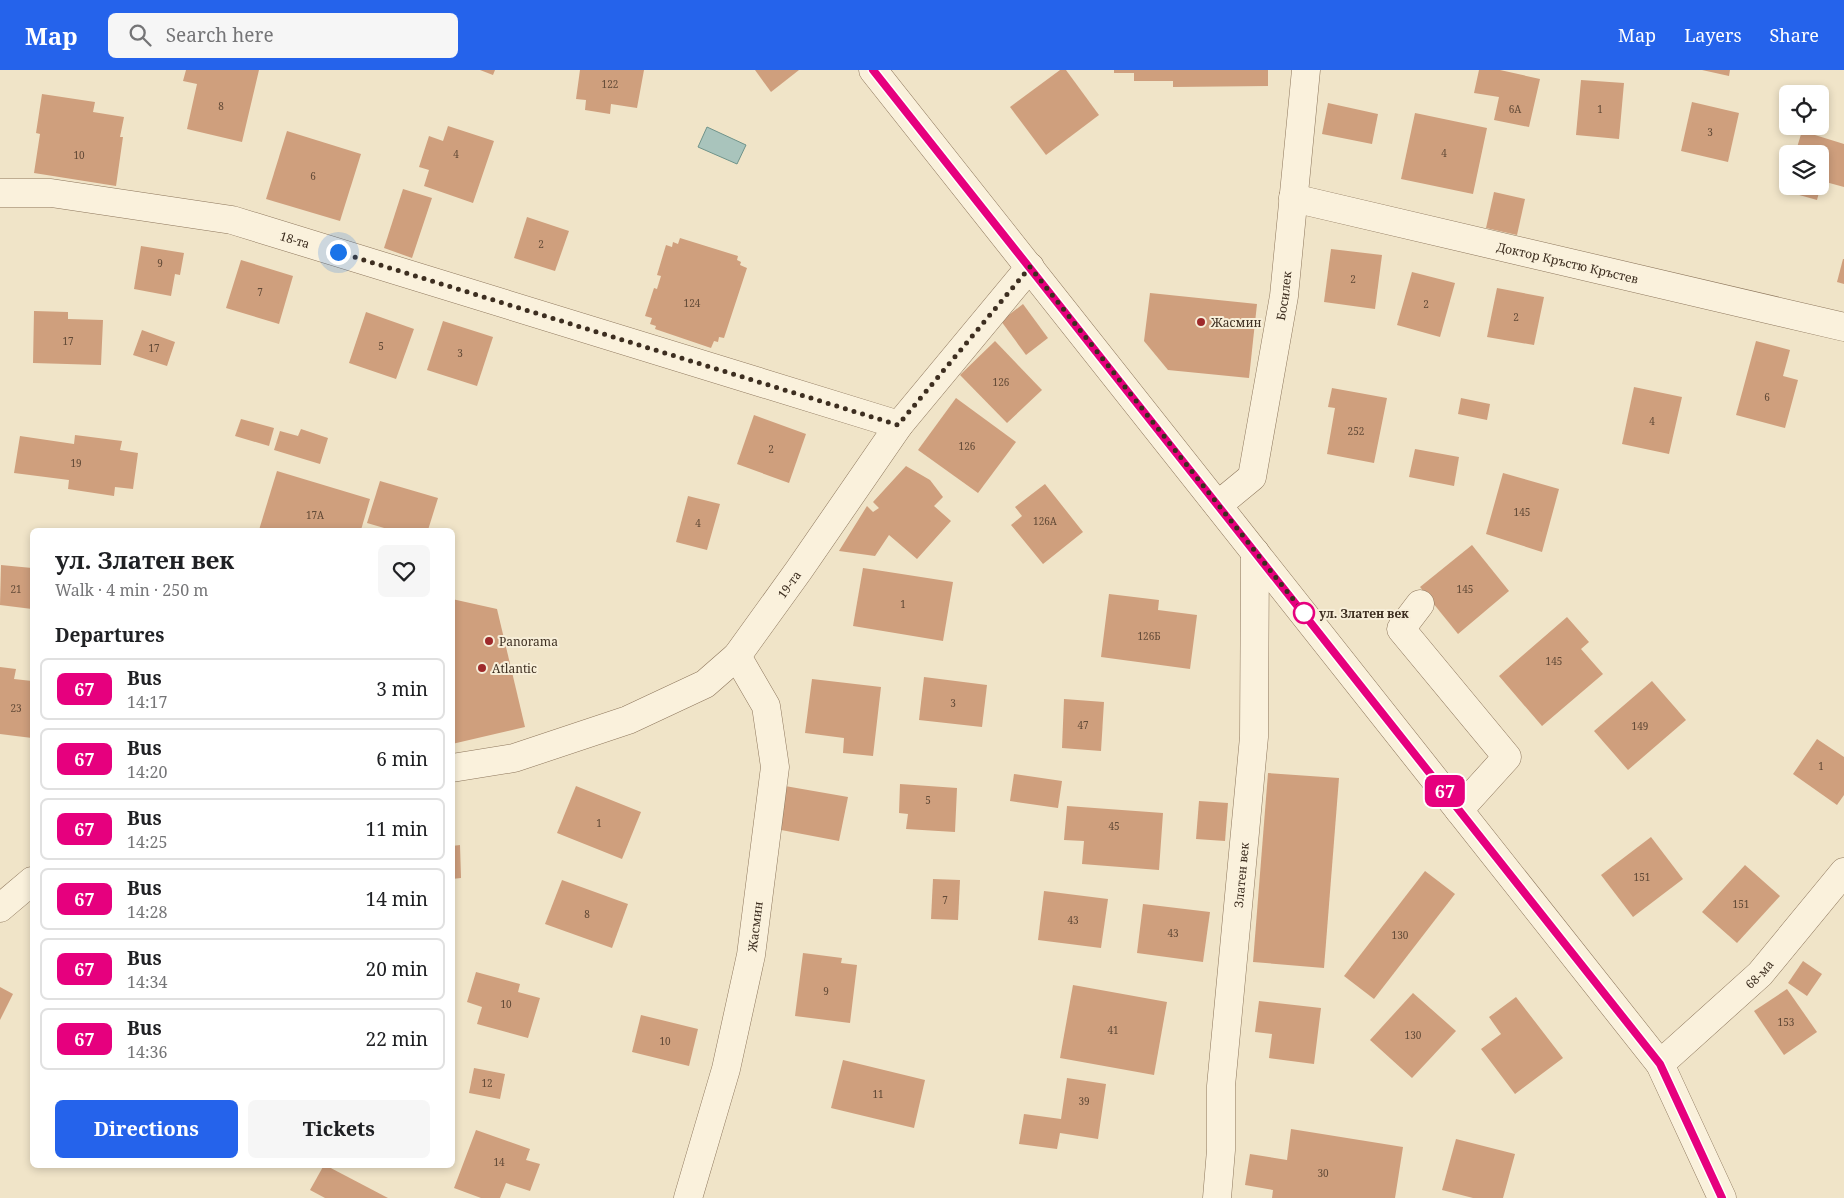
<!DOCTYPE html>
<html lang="en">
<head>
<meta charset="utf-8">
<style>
  :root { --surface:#fff; --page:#f6f6f6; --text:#202124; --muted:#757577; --line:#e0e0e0; --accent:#2563eb }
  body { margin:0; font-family:"Noto Serif",serif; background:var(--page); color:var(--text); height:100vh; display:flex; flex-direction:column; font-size:19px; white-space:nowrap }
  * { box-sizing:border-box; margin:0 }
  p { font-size:16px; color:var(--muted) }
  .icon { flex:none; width:28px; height:28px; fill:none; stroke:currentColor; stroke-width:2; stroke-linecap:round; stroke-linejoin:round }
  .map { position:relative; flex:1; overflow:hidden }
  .sheet { position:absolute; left:30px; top:458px; width:425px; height:640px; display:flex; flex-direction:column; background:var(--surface); border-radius:8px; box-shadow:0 2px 8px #0003 }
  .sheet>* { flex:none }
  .badge { padding:0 10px; border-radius:8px; font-size:18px; line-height:32px }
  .tools { position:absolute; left:1779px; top:15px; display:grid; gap:10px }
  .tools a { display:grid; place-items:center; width:50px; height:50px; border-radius:8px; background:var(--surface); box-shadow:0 2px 8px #0003; font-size:25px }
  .you { position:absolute; width:25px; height:25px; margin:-12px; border:4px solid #fff; border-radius:50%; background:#1a73e8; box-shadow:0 0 0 8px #1a73e833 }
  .map>.badge { position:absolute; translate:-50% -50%; box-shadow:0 0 0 2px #fff }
  h2 { padding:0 25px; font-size:19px; line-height:45px }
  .round { display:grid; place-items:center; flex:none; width:52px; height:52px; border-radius:8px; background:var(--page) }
  .summary { display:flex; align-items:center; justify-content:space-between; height:85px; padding:0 25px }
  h1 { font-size:24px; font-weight:700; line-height:38px }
  .action { display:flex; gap:10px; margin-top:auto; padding:10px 25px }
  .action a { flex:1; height:58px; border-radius:8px; background:var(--accent); color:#fff; font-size:20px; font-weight:700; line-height:58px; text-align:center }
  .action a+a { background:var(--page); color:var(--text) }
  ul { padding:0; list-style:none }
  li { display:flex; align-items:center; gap:15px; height:62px; margin:0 10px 8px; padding:0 15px; border:2px solid var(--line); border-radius:8px }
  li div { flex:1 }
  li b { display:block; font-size:19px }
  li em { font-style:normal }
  li .badge { min-width:55px; font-weight:700; text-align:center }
  header { display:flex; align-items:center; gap:30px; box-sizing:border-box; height:70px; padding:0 25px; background:var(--accent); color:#fff }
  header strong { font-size:24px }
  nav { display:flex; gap:28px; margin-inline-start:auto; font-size:18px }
  .search { width:350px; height:45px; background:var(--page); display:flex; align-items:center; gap:12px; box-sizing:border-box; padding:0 18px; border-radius:8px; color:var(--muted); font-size:19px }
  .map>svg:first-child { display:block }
</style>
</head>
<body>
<header>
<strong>Map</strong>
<div class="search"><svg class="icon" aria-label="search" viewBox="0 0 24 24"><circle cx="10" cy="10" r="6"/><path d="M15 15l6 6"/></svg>Search here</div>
<nav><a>Map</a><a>Layers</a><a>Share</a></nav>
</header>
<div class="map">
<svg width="1844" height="1128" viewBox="0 0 1844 1128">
  <rect width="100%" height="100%" fill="#f0e4c8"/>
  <path fill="#a9c4bc" stroke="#6f938a" d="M707,57L746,75L737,94L698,77Z"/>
  <g fill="#cf9f7d">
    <path d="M186,0H259L242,72L187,59L197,14L183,11Z"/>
    <path d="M480,0H495L493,5Z"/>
    <path d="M580,0H644L637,38L611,34L610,44L585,40L586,30L576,29Z"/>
    <path d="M755,0H799L771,22Z"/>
    <path d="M1060,0H1066L1099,45L1046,85L1010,37Z"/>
    <path d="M1114,0H1268V16L1173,17V11H1134V3H1114Z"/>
    <path d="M1479,0H1500L1540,9L1529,57L1494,50L1499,27L1474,23Z"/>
    <path d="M1702,0H1730L1729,6Z"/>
    <path d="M1581,10L1624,13L1619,69L1576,65Z"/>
    <path d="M42,24L95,32L93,42L124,47L120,67H123L116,116L34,103L40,64L36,63Z"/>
    <path d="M1692,32L1739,43L1728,92L1681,81Z"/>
    <path d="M1328,33L1378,44L1372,74L1322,64Z"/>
    <path d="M1415,43L1487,58L1473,124L1401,109Z"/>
    <path d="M448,56L494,71L473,133L424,116L429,100L419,97L429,66L443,71Z"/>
    <path d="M287,61L361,84L340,151L266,129Z"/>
    <path d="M1802,61L1844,74V117L1822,111L1817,130L1785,121L1786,116H1820V84H1795Z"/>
    <path d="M403,119L432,128L412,188L384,178Z"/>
    <path d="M1494,122L1525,129L1517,165L1486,158Z"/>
    <path d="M527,147L569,161L555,201L514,188Z"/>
    <path d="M680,168L738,186L737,190L741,192L740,195L747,198L724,268L719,267L718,272L714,271L711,278L655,259L656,256L650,254L652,248L645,246L654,218L657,219L661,206L657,205L666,175L672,177L673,172L678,174Z"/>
    <path d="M141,176L184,183L180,205L175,204L171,226L134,219Z"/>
    <path d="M1331,179L1382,185L1375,239L1324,232Z"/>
    <path d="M1843,189H1844V214L1837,212Z"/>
    <path d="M241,190L293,206L279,254L226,238Z"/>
    <path d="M1412,202L1455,213L1440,267L1397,255Z"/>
    <path d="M1497,218L1544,227L1534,275L1487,267Z"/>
    <path d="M1150,223L1257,234L1249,308L1168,300L1144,271Z"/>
    <path d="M1023,234L1048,268L1026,285L1001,251Z"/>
    <path d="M34,241L68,242V249L103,250L101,295L33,293Z"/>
    <path d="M366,242L414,259L396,309L349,293Z"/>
    <path d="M443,251L493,267L477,316L427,300Z"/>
    <path d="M142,260L175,272L167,296L133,285Z"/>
    <path d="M995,271L1042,320L1007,353L960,305Z"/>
    <path d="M1756,271L1790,280L1783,306L1798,310L1785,358L1736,345Z"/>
    <path d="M1634,317L1682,327L1669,384L1622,374Z"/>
    <path d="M1332,318L1387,328L1374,393L1327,384L1335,338L1328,337Z"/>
    <path d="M956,328L1016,372L978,423L918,380Z"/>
    <path d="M1461,328L1490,334L1487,350L1458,344Z"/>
    <path d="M754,345L806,364L789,413L737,394Z"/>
    <path d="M241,349L274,358L269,376L235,366Z"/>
    <path d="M301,359L328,368L320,394L274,380L280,361L298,366Z"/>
    <path d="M75,365L122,371L120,380L138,383L133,419L115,417L114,426L68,419L69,410L14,403L20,366L74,374Z"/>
    <path d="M1415,379L1459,387L1454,416L1409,407Z"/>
    <path d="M906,396L930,410L943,427L934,436L951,451L917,489L889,465L875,486L839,481L867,436L873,442L879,438L873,432Z"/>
    <path d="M277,401L370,429L361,460H259Z"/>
    <path d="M1503,403L1559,419L1542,482L1486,464Z"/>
    <path d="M380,411L438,428L428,460H391L367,453Z"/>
    <path d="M1045,414L1083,462L1043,494L1011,455L1022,446L1015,437Z"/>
    <path d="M688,426L720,434L707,480L676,472Z"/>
    <path d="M1472,475L1509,521L1458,564L1420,517Z"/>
    <path d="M1,495L32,498V539L0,535Z"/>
    <path d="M863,498L953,512L943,571L853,556Z"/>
    <path d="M1109,524L1159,530L1158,540L1197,545L1190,599L1101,587Z"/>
    <path d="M452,529L497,539L525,657L452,674Z"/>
    <path d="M1567,547L1589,572L1581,579L1603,604L1542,656L1499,606Z"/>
    <path d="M0,597L16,599L14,609L32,611V668L0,664Z"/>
    <path d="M924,607L987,615L982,657L919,650Z"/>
    <path d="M812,609L881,617L873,686L843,683L844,668L805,663Z"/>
    <path d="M1652,611L1686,650L1628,700L1594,661Z"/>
    <path d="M1064,629L1104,632L1101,681L1062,678Z"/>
    <path d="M1817,669L1844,687V725L1837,735L1793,704Z"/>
    <path d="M1268,703L1339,708L1324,898L1253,892Z"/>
    <path d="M1014,704L1062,711L1058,738L1010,731Z"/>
    <path d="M900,714L957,718L955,762L906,759L908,744L899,743Z"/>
    <path d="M576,716L641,742L622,789L557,763Z"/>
    <path d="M785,716L848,727L839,771L776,759Z"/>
    <path d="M1199,731L1228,733L1225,771L1196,769Z"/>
    <path d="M1067,736L1163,743L1159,800L1082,794L1084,771L1064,770Z"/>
    <path d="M1651,767L1683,809L1633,847L1601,805Z"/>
    <path d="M460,775L461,808L452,809V776Z"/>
    <path d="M1745,795L1780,826L1737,873L1702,842Z"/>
    <path d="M1425,801L1455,824L1374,929L1344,906Z"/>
    <path d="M933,809L960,810L958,850L931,849Z"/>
    <path d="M562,810L628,834L612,878L545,854Z"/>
    <path d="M1044,821L1108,829L1101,878L1038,870Z"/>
    <path d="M1143,834L1210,842L1203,892L1137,883Z"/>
    <path d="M803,883L842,888L841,893L857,895L850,953L795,946Z"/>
    <path d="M1803,891L1822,904L1807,926L1788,913Z"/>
    <path d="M476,902L520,914L518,922L540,928L528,968L477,954L482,937L467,932Z"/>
    <path d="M1073,915L1167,932L1154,1005L1060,988Z"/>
    <path d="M0,917L13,924L0,950Z"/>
    <path d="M1787,919L1817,962L1784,985L1754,941Z"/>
    <path d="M1413,923L1456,961L1412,1008L1370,970Z"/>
    <path d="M1516,927L1563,988L1515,1024L1481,979L1501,964L1489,947Z"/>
    <path d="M1259,931L1321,938L1314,994L1269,988L1272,964L1255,962Z"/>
    <path d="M641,945L698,959L689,996L632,982Z"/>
    <path d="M843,990L925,1010L914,1058L831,1038Z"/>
    <path d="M474,998L505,1004L500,1029L469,1023Z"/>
    <path d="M1067,1008L1106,1014L1098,1069L1060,1063L1057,1079L1019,1074L1024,1044L1061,1049Z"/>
    <path d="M1291,1059L1403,1077L1395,1128H1272L1273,1120L1245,1115L1250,1084L1287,1090Z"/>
    <path d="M476,1060L530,1079L526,1090L540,1094L530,1121L506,1113L500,1128H481L454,1118Z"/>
    <path d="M1456,1069L1515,1084L1503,1128H1473L1442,1120Z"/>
    <path d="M324,1095H325L388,1128H325L310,1120Z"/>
  </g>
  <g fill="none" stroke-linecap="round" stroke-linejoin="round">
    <g stroke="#8d765c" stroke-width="29">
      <g id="minor">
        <path d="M873,0L1660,994L1722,1128"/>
        <path id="s1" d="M0,123H51L232,150L899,355"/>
        <path id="s2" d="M1293,128L1844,257"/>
        <path id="s3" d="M1218,435L1252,407L1284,226L1306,0"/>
        <path d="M1420,534L1401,559L1507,687L1459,740"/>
        <path id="s4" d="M452,698L514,688L628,650L705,614L737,586L799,500L899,355L1030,197"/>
        <path d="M0,838L32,811"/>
        <path id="s5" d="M1660,994L1760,904L1844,802"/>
        <path id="s6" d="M688,1128L726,999L751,885L775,697L766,636L737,586"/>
        <path id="s7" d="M1217,1128L1221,1080V1016L1254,667L1255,482"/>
      </g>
    </g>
    <use href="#minor" stroke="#faf1dc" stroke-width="28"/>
  </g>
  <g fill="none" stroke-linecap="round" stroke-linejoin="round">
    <g stroke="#fff" stroke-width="11">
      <path id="line" d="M873,0L1660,994L1722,1128"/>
    </g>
    <use href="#line" stroke="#e6007e" stroke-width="8"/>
    <path stroke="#3d2e20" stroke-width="5" stroke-dasharray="0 9" d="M338,182L898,355L1030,197L1304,543"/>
  </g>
  <g fill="#9e2a2b" stroke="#f7eed8" stroke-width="2">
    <circle cx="1201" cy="252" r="5"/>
    <circle cx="489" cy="571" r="5"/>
    <circle cx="482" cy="598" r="5"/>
  </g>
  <circle fill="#fff" stroke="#e6007e" stroke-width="2.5" cx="1304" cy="543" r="10"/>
  <g text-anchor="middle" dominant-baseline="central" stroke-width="4" stroke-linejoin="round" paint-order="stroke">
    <g font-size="10" fill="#624a37">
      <text x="610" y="14">122</text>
      <text x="221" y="36">8</text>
      <text x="1515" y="39">6А</text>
      <text x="1600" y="39">1</text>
      <text x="1710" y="62">3</text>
      <text x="1444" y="83">4</text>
      <text x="456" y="84">4</text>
      <text x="79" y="85">10</text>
      <text x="313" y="106">6</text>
      <text x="541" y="174">2</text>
      <text x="160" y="193">9</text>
      <text x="1353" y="209">2</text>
      <text x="260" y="222">7</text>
      <text x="692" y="233">124</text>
      <text x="1426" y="234">2</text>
      <text x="1516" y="247">2</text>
      <text x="68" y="271">17</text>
      <text x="381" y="276">5</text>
      <text x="154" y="278">17</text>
      <text x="460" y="283">3</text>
      <text x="1001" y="312">126</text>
      <text x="1767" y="327">6</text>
      <text x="1652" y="351">4</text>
      <text x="1356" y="361">252</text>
      <text x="967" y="376">126</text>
      <text x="771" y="379">2</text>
      <text x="76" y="393">19</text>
      <text x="1522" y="442">145</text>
      <text x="315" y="445">17А</text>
      <text x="1045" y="451">126А</text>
      <text x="698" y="453">4</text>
      <text x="16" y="519">21</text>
      <text x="1465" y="519">145</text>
      <text x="903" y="534">1</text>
      <text x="1149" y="566">126Б</text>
      <text x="1554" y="591">145</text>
      <text x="953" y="633">3</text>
      <text x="16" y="638">23</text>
      <text x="1083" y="655">47</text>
      <text x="1640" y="656">149</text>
      <text x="1821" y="696">1</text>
      <text x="928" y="730">5</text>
      <text x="599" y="753">1</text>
      <text x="1114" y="756">45</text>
      <text x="1642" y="807">151</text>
      <text x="945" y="830">7</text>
      <text x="1741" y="834">151</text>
      <text x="587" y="844">8</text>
      <text x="1073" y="850">43</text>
      <text x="1173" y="863">43</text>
      <text x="1400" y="865">130</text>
      <text x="826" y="921">9</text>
      <text x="506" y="934">10</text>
      <text x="1786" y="952">153</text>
      <text x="1113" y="960">41</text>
      <text x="1413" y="965">130</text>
      <text x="665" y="971">10</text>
      <text x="487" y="1013">12</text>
      <text x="878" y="1024">11</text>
      <text x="1084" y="1031">39</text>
      <text x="499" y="1092">14</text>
      <text x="1323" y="1103">30</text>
    </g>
    <g font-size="12" fill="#3d2e20" stroke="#f7eed8">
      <text stroke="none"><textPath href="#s1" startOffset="300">18-та</textPath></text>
      <text stroke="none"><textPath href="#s2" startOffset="282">Доктор Кръстю Кръстев</textPath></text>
      <text stroke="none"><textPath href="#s3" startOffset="228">Босилек</textPath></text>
      <text stroke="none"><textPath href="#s4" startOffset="399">19-та</textPath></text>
      <text stroke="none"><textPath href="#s7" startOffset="324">Златен век</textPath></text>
      <text stroke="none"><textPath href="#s6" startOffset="280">Жасмин</textPath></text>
      <text stroke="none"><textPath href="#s5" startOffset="134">68-ма</textPath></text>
    </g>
    <g font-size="12" fill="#3d2e20" stroke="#f7eed8" text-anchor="start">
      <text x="1211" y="252">Жасмин</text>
      <text x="499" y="571">Panorama</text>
      <text x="492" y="598">Atlantic</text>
    </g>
    <g font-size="12" font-weight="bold" fill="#3d2e20" stroke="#f7eed8" text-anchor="start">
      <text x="1319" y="543">ул. Златен век</text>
    </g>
  </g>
</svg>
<div class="tools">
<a><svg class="icon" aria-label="locate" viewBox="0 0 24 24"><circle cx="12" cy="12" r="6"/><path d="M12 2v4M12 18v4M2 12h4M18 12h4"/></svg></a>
<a><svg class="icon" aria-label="layers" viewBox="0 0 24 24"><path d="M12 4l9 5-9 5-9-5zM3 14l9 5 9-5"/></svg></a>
</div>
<div class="you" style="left:338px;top:182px"></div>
<b class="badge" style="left:1445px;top:721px;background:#e6007e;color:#fff">67</b>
<section class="sheet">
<div class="summary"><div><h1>ул. Златен век</h1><p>Walk · 4 min · 250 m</p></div><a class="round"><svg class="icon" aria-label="heart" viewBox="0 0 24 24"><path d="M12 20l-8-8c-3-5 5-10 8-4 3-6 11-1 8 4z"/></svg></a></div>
<h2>Departures</h2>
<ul>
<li><span class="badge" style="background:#e6007e;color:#fff">67</span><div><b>Bus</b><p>14:17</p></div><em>3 min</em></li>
<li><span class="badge" style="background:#e6007e;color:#fff">67</span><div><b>Bus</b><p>14:20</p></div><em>6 min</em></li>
<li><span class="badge" style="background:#e6007e;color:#fff">67</span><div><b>Bus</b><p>14:25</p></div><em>11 min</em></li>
<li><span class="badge" style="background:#e6007e;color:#fff">67</span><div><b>Bus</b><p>14:28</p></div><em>14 min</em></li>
<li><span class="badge" style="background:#e6007e;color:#fff">67</span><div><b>Bus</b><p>14:34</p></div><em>20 min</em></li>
<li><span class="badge" style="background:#e6007e;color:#fff">67</span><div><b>Bus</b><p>14:36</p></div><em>22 min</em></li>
</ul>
<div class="action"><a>Directions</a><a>Tickets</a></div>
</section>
</div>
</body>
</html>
